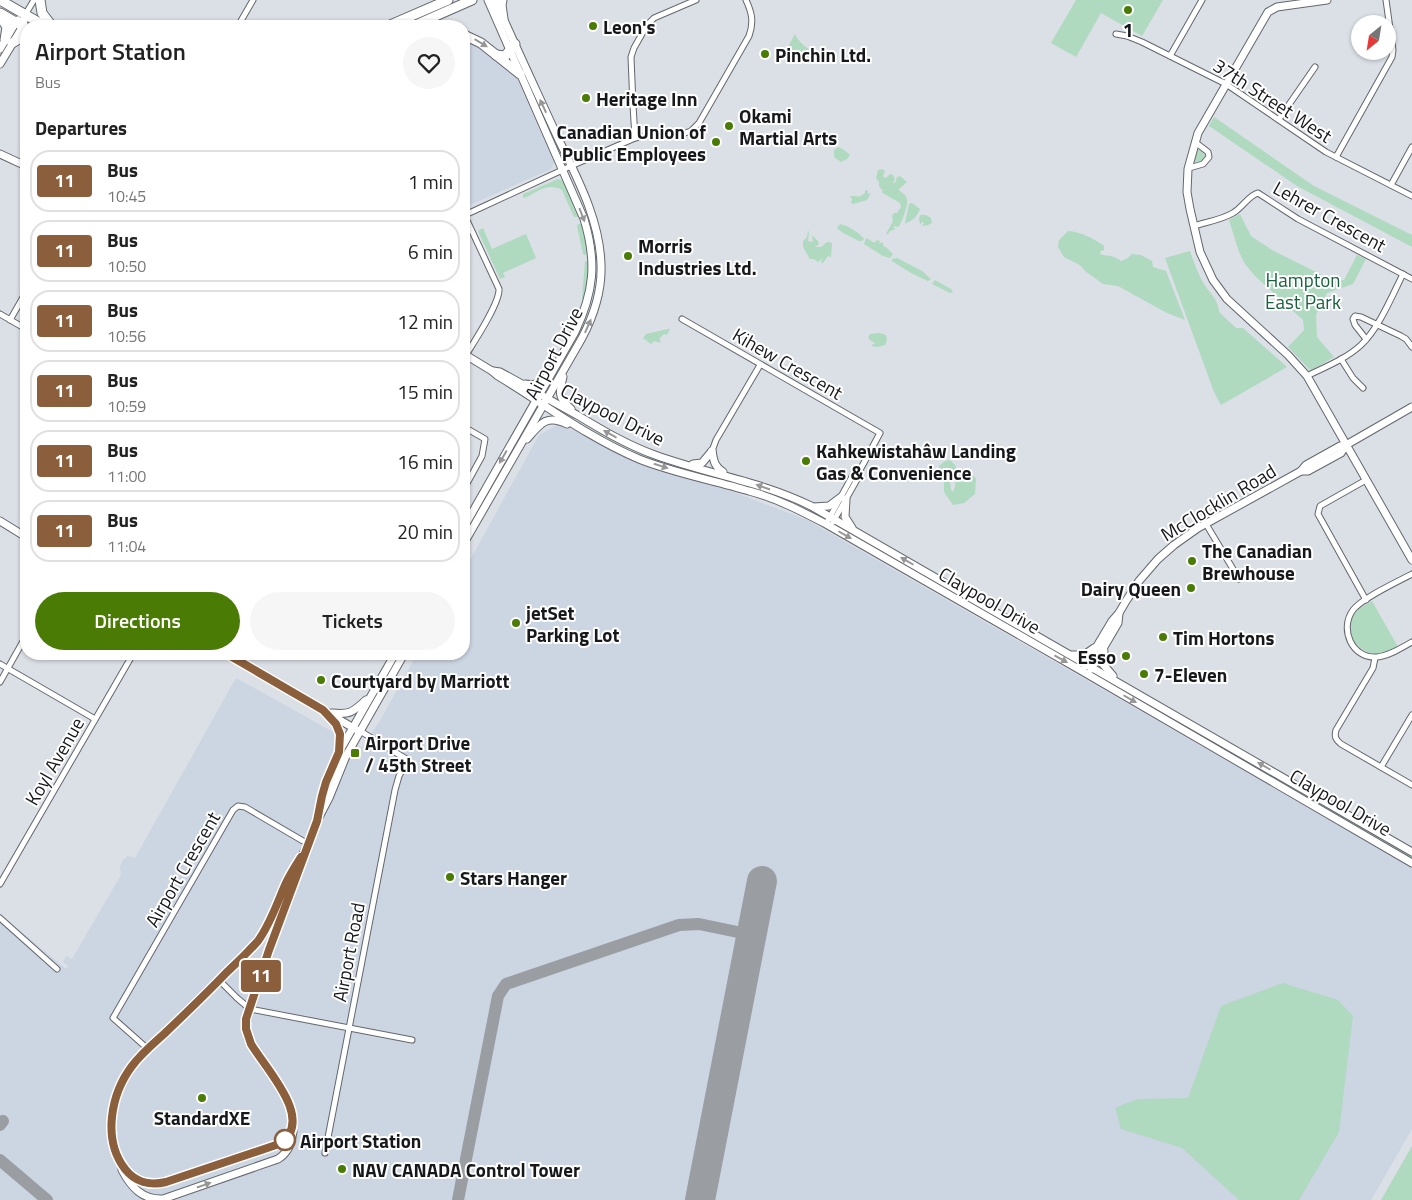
<!DOCTYPE html>
<html lang="en">
<head>
<meta charset="utf-8">
<style>
  :root { --surface:#fff; --page:#f6f6f6; --text:#222; --muted:#767676; --line:#e0e0e0; --accent:#4a7b05 }
  body { margin:0; font-family:"Titillium Web",sans-serif; background:var(--page); color:var(--text); height:100vh; display:flex; flex-direction:column; font-size:19px; white-space:nowrap }
  * { box-sizing:border-box; margin:0 }
  p { font-size:16px; color:var(--muted) }
  .icon { flex:none; width:28px; height:28px; fill:none; stroke:currentColor; stroke-width:2; stroke-linecap:round; stroke-linejoin:round }
  .map { position:relative; flex:1; overflow:hidden }
  .drawer { position:absolute; left:20px; top:20px; width:450px; height:640px; display:flex; flex-direction:column; background:var(--surface); border-radius:20px; box-shadow:0 1px 4px #0004 }
  .drawer>* { flex:none }
  .badge { padding:0 10px; border-radius:4px; font-size:18px; line-height:32px }
  .needle { width:32px; rotate:210deg }
  .controls { position:absolute; left:1351px; top:15px; display:grid; gap:10px }
  .controls a { display:grid; place-items:center; width:45px; height:45px; border-radius:50%; background:var(--surface); box-shadow:0 1px 4px #0004; font-size:25px }
  .map>.badge { position:absolute; translate:-50% -50%; box-shadow:0 0 0 2px #fff }
  h2 { padding:0 15px; font-size:19px; line-height:45px }
  .round { display:grid; place-items:center; flex:none; width:52px; height:52px; border-radius:26px; background:var(--page) }
  .overview { display:flex; align-items:center; justify-content:space-between; height:85px; padding:0 15px }
  h1 { font-size:24px; font-weight:600; line-height:38px }
  .action { display:flex; gap:10px; margin-top:auto; padding:10px 15px }
  .action a { flex:1; height:58px; border-radius:30px; background:var(--accent); color:#fff; font-size:20px; font-weight:600; line-height:58px; text-align:center }
  .action a+a { background:var(--page); color:var(--text) }
  ul { padding:0; list-style:none }
  li { display:flex; align-items:center; gap:15px; height:62px; margin:0 10px 8px; padding:0 5px; border:2px solid var(--line); border-radius:20px }
  li div { flex:1 }
  li b { display:block; font-size:19px }
  li em { font-style:normal }
  li .badge { min-width:55px; font-weight:700; text-align:center }
  .map>svg:first-child { display:block }
</style>
</head>
<body>
<div class="map">
<svg width="1412" height="1200" viewBox="0 0 1412 1200">
  <rect width="100%" height="100%" fill="#dbdfe6"/>
  <g fill="#ccd5e2">
    <path d="M464,37L469,39L514,72L554,162L552,168L549,170L465,207H464Z"/>
    <path d="M560,423L618,454L728,490L807,520L1412,867V1129L1371,1200H0V914L66,969L68,966L63,962L66,956L72,959L121,875L120,867L123,860L128,856L135,858L236,678L362,748L381,719L417,654H464V571L539,435Z"/>
  </g>
  <g fill="#afdabf">
    <path d="M1076,0H1163L1142,36L1101,13L1076,57L1051,43Z"/>
    <path d="M795,34C798,43 814,53 822,58L819,63L787,49Z"/>
    <path d="M1214,117L1314,186L1412,235V247L1297,186L1209,126Z"/>
    <path d="M838,147L843,149L850,155L847,159L841,162L834,157V150Z"/>
    <path d="M1197,149L1203,152L1205,156L1202,161L1195,162L1194,161Z"/>
    <path d="M882,169L885,171L883,176L886,178L890,174L893,175L895,179L893,183H895L897,177L900,176L907,182L899,189L900,191C903,193 907,196 907,200C908,206 902,223 898,227L893,226L895,229L890,231L888,234H886L893,221L892,216L894,213H897L901,207L900,203L881,192L883,191L879,186V182L876,178L878,170Z"/>
    <path d="M558,179L564,181L579,216V217H574L562,190C549,182 537,192 525,198L523,197V194Z"/>
    <path d="M865,190L868,191V194L871,193L867,200L853,204L851,203L852,199L850,196H857L859,197L865,193Z"/>
    <path d="M912,203L920,209C916,219 913,219 905,224L909,204Z"/>
    <path d="M1240,214L1251,236L1272,250L1334,281L1344,280L1357,255L1366,259L1353,284L1327,293L1316,315L1317,337L1334,357L1312,370L1309,369L1288,347L1304,330L1303,320L1255,276L1245,264L1239,252L1229,220Z"/>
    <path d="M920,215H926L931,218L932,223L928,225L922,226L924,223L922,222L920,225L919,219Z"/>
    <path d="M578,224H581L582,225L586,237L589,253L585,255L583,254L577,226Z"/>
    <path d="M840,224C848,226 859,232 864,239L862,241H859L843,233L837,228Z"/>
    <path d="M483,228L492,249L526,234L536,258L503,273L505,277L500,279L478,231Z"/>
    <path d="M808,231L809,232L808,241L813,242L812,235L818,241L819,244L815,247H821L827,242L832,243L831,257L828,256L823,263H821L823,258L818,262L814,259H810L803,247V241L807,237Z"/>
    <path d="M1068,231C1081,232 1093,238 1104,246V250L1101,251L1100,254C1109,257 1112,254 1121,261L1128,258L1132,254L1141,255L1152,261L1153,267L1166,271L1185,320L1167,313L1118,286L1103,284L1085,271L1080,265L1064,257L1058,247L1059,240Z"/>
    <path d="M866,238L875,243L876,240L880,241L879,244L882,242L884,247H886L893,254L890,258L883,256L864,244Z"/>
    <path d="M1190,251C1194,262 1198,274 1204,284C1210,293 1219,301 1219,312L1236,328H1243L1287,367L1221,405L1214,392L1165,258Z"/>
    <path d="M897,258L922,271L931,279L928,281L911,273L892,261V259Z"/>
    <path d="M585,261L590,262L586,298L582,299Z"/>
    <path d="M935,280L951,289L953,292L950,293L932,284Z"/>
    <path d="M668,329H670L667,335L664,334L660,338V341L661,343L654,341L651,344L643,338L646,334Z"/>
    <path d="M879,333L886,335L887,340L885,345L878,347L871,346L875,343L870,340L868,337L870,334Z"/>
    <path d="M586,427L628,447L757,487L792,500L652,459L618,444Z"/>
    <path d="M950,460L956,466V470L953,476L948,477V479L950,480L951,490L953,492C958,482 953,476 965,469L970,471L976,479L975,494L964,503L953,505L944,492V481H941L939,479V466L945,461Z"/>
    <path d="M839,526L1049,646L1032,638L845,531Z"/>
    <path d="M1372,601L1398,647C1392,649 1386,654 1379,654C1360,655 1343,635 1353,616C1357,609 1365,605 1372,601Z"/>
    <path d="M1098,675L1387,841L1412,856V858L1107,682Z"/>
    <path d="M1283,983L1338,1000L1353,1016L1339,1132L1299,1200H1239L1182,1148L1121,1129L1115,1108L1137,1099L1188,1098L1221,1006Z"/>
    <path d="M1412,1146V1200H1381Z"/>
  </g>
  <g fill="none" stroke-linecap="round" stroke-linejoin="round">
    <g stroke="#9a9da2" stroke-width="12">
      <path d="M0,1125L3,1121"/>
      <path d="M0,1160L47,1200"/>
      <path d="M458,1200L498,996L506,984L679,925L699,924L752,935"/>
    </g>
    <path stroke="#9a9da2" stroke-width="30" d="M700,1200L762,881"/>
    <g stroke="#63676d" stroke-width="7">
      <g id="street">
        <path d="M25,15L34,0"/>
        <path d="M238,26L253,0"/>
        <path d="M1116,34L1127,36L1142,42L1226,84L1326,152L1412,196"/>
        <path d="M1170,56L1202,0"/>
        <path d="M1279,119L1315,67"/>
        <path d="M635,138L633,105L631,57L634,48L647,25L654,18L696,0"/>
        <path d="M1336,157L1392,57L1393,50L1386,0"/>
        <path d="M1189,168L1203,164L1209,157L1208,152L1195,142"/>
        <path d="M1391,185L1412,147"/>
        <path d="M464,214L499,289C500,303 474,342 466,355"/>
        <path d="M465,215L571,166L635,138L650,135H679L691,131L699,123L749,36C754,22 752,13 746,0"/>
        <path d="M1194,226C1206,222 1221,220 1233,213C1242,208 1249,195 1258,193L1298,219L1412,279"/>
        <path d="M0,314L26,329"/>
        <path d="M682,319L880,433L860,470L859,476L833,522"/>
        <path d="M10,320L26,292"/>
        <path d="M1366,339L1355,325L1353,319L1355,316L1361,317L1401,336L1406,339L1412,347"/>
        <path d="M1341,359L1353,378L1363,388"/>
        <path d="M1307,376C1325,367 1346,359 1361,345C1379,328 1392,296 1403,274"/>
        <path d="M464,427L485,439L482,456L465,487"/>
        <path d="M712,451L716,440L760,365"/>
        <path d="M826,524L854,473L860,470"/>
        <path d="M1206,524L1239,579"/>
        <path d="M1412,574C1397,582 1362,598 1353,610C1339,629 1352,659 1377,657C1389,656 1401,648 1412,642"/>
        <path d="M1366,600L1318,514L1320,506L1366,480"/>
        <path d="M1375,658L1373,668L1336,730C1334,737 1336,740 1341,744L1412,785"/>
        <path d="M0,664L95,719"/>
        <path d="M0,682L26,636"/>
        <path d="M1381,767L1412,715"/>
        <path d="M0,884L133,654"/>
        <path d="M0,918L57,969"/>
        <path d="M219,980L237,998L250,1009L412,1040"/>
        <path d="M148,1049L113,1018L233,810L238,806L245,807L303,841L309,843"/>
        <path d="M325,1153L395,790L399,776L408,760L360,731"/>
      </g>
    </g>
    <g stroke="#63676d" stroke-width="9">
      <g id="secondary">
        <path d="M1327,0L1277,7L1268,12L1198,133L1188,169L1187,192L1190,209L1200,252L1213,280L1227,299L1288,355L1307,376L1412,560"/>
        <path d="M0,49L16,22L18,20"/>
        <path d="M0,64L23,26L25,15"/>
        <path d="M0,154L26,166"/>
        <path d="M464,354L492,371L498,376C544,404 589,438 639,459C674,473 713,480 749,491C776,498 801,511 826,524L1082,671L1412,863"/>
        <path d="M493,371L500,372C526,386 551,401 577,415C602,430 627,445 655,455C707,474 760,481 811,506L1412,852"/>
        <path d="M563,377C559,392 558,398 571,409"/>
        <path d="M525,384C535,386 540,383 547,376"/>
        <path d="M527,439C540,424 546,414 567,424"/>
        <path d="M712,451C714,461 714,466 723,472"/>
        <path d="M693,464L702,463L712,451"/>
        <path d="M1301,471H1308L1341,453L1346,445"/>
        <path d="M846,499L845,517L852,528"/>
        <path d="M814,507L829,506L841,497"/>
        <path d="M0,521L26,537"/>
        <path d="M464,527L575,332C594,292 597,262 584,219L488,0"/>
        <path d="M464,543L582,338C594,315 602,291 601,265C600,219 576,176 557,136C536,90 515,45 495,0"/>
        <path d="M1104,651L1102,663L1113,676"/>
        <path d="M227,654L357,730"/>
        <path d="M1072,655H1084L1094,648"/>
        <path d="M1085,666L1112,621L1119,613L1126,601L1139,581L1158,559L1174,545L1198,528L1301,471L1306,465L1340,446L1346,445L1412,407"/>
        <path d="M1091,669L1118,623L1119,613"/>
        <path d="M332,713C350,715 353,712 366,700"/>
        <path d="M326,714C338,726 342,731 339,748"/>
        <path d="M318,813L326,781L339,752L395,654"/>
        <path d="M307,847L286,882L275,911L265,931L253,946L137,1060C125,1075 116,1093 113,1112C107,1145 124,1192 165,1182L279,1144C321,1119 258,1065 248,1038C246,1032 246,1025 247,1019L269,950L317,821L329,798L346,756L404,654"/>
        <path d="M122,1170C131,1187 142,1200 163,1199L278,1159C289,1152 291,1143 293,1132"/>
      </g>
    </g>
    <g stroke="#63676d" stroke-width="11">
      <g id="highway">
        <path d="M0,0L45,26"/>
        <path d="M40,0L42,13L52,26"/>
        <path d="M502,0L501,5L503,19"/>
        <path d="M0,13L26,28"/>
        <path d="M0,16L7,27L5,40"/>
        <path d="M388,26L448,0"/>
        <path d="M413,26L472,0"/>
        <path d="M464,35L481,43L520,74"/>
        <path d="M12,43L26,35"/>
        <path d="M496,55L505,56L515,44"/>
      </g>
    </g>
    <use href="#street" stroke="#fff" stroke-width="5"/>
    <use href="#secondary" stroke="#fff" stroke-width="7"/>
    <use href="#highway" stroke="#fff" stroke-width="9"/>
  </g>
  <defs><path id="oneway-solid" d="M-6-.8H1V-3.2L6.5 0L1 3.2V.8H-6Z" transform="scale(1.25)"/></defs>
  <g fill="#979798">
    <use href="#oneway-solid" transform="translate(481 43) rotate(31)"/>
    <use href="#oneway-solid" transform="translate(543 106) rotate(-115)"/>
    <use href="#oneway-solid" transform="translate(582 215) rotate(69)"/>
    <use href="#oneway-solid" transform="translate(588 326) rotate(-66)"/>
    <use href="#oneway-solid" transform="translate(610 434) rotate(-151)"/>
    <use href="#oneway-solid" transform="translate(503 457) rotate(120)"/>
    <use href="#oneway-solid" transform="translate(661 466) rotate(18)"/>
    <use href="#oneway-solid" transform="translate(763 487) rotate(-161)"/>
    <use href="#oneway-solid" transform="translate(845 535) rotate(30)"/>
    <use href="#oneway-solid" transform="translate(907 561) rotate(-150)"/>
    <use href="#oneway-solid" transform="translate(1061 659) rotate(29)"/>
    <use href="#oneway-solid" transform="translate(1130 699) rotate(30)"/>
    <use href="#oneway-solid" transform="translate(1264 766) rotate(-150)"/>
    <use href="#oneway-solid" transform="translate(204 1185) rotate(-19)"/>
  </g>
  <g fill="none" stroke-linecap="round" stroke-linejoin="round">
    <g stroke="#fff" stroke-width="11">
      <path id="line" d="M227,654L323,710L336,724L340,734L339,752L326,782L322,796L317,821L269,950L246,1019V1029L251,1044C265,1068 317,1121 279,1144L166,1182C150,1186 135,1182 125,1169C102,1139 111,1094 132,1066C141,1054 153,1044 164,1034C185,1014 206,994 226,973C237,963 248,952 258,941C271,923 277,903 286,883C290,874 296,865 301,857"/>
    </g>
    <use href="#line" stroke="#8b5e3c" stroke-width="8"/>
  </g>
  <g fill="#4a7b05" stroke="#fff" stroke-width="2">
    <circle cx="1128" cy="10" r="5"/>
    <circle cx="593" cy="26" r="5"/>
    <circle cx="765" cy="54" r="5"/>
    <circle cx="586" cy="98" r="5"/>
    <circle cx="729" cy="126" r="5"/>
    <circle cx="716" cy="142" r="5"/>
    <circle cx="628" cy="256" r="5"/>
    <circle cx="806" cy="461" r="5"/>
    <circle cx="1192" cy="561" r="5"/>
    <circle cx="1191" cy="588" r="5"/>
    <circle cx="516" cy="623" r="5"/>
    <circle cx="1163" cy="637" r="5"/>
    <circle cx="1126" cy="656" r="5"/>
    <circle cx="1144" cy="674" r="5"/>
    <circle cx="321" cy="680" r="5"/>
    <rect x="350" y="748" width="10" height="10" rx="2.5"/>
    <circle cx="450" cy="877" r="5"/>
    <circle cx="202" cy="1098" r="5"/>
    <circle cx="342" cy="1169" r="5"/>
  </g>
  <circle fill="#fff" stroke="#8b5e3c" stroke-width="2.5" cx="285" cy="1140" r="10"/>
  <g text-anchor="middle" dominant-baseline="central" stroke-width="4" stroke-linejoin="round" paint-order="stroke">
    <g font-size="19" font-weight="bold" fill="#17181b" stroke="#fff" text-anchor="start">
      <text x="603" y="26">Leon's</text>
      <text x="1128" y="29" text-anchor="middle">1</text>
      <text x="775" y="54">Pinchin Ltd.</text>
      <text x="596" y="98">Heritage Inn</text>
      <text x="739" y="115">Okami<tspan x="739" dy="22">Martial Arts</tspan></text>
      <text x="706" y="131" text-anchor="end">Canadian Union of<tspan x="706" dy="22">Public Employees</tspan></text>
      <text x="638" y="245">Morris<tspan x="638" dy="22">Industries Ltd.</tspan></text>
      <text x="816" y="450">Kahkewistahâw Landing<tspan x="816" dy="22">Gas &amp; Convenience</tspan></text>
      <text x="1202" y="550">The Canadian<tspan x="1202" dy="22">Brewhouse</tspan></text>
      <text x="1181" y="588" text-anchor="end">Dairy Queen</text>
      <text x="526" y="612">jetSet<tspan x="526" dy="22">Parking Lot</tspan></text>
      <text x="1173" y="637">Tim Hortons</text>
      <text x="1116" y="656" text-anchor="end">Esso</text>
      <text x="1154" y="674">7-Eleven</text>
      <text x="331" y="680">Courtyard by Marriott</text>
      <text x="365" y="742">Airport Drive<tspan x="365" dy="22">/ 45th Street</tspan></text>
      <text x="460" y="877">Stars Hanger</text>
      <text x="202" y="1117" text-anchor="middle">StandardXE</text>
      <text x="352" y="1169">NAV CANADA Control Tower</text>
    </g>
    <g font-size="19" fill="#17181b" stroke="#fff">
      <text transform="translate(1273 100) rotate(33)">37th Street West</text>
      <text transform="translate(1330 216) rotate(29)">Lehrer Crescent</text>
      <text transform="translate(553 353) rotate(-62)">Airport Drive</text>
      <text transform="translate(788 363) rotate(30)">Kihew Crescent</text>
      <text transform="translate(613 414) rotate(27)">Claypool Drive</text>
      <text transform="translate(1218 502) rotate(-31)">McClocklin Road</text>
      <text transform="translate(990 600) rotate(30)">Claypool Drive</text>
      <text transform="translate(54 761) rotate(-60)">Koyl Avenue</text>
      <text transform="translate(1341 802) rotate(30)">Claypool Drive</text>
      <text transform="translate(182 869) rotate(-60)">Airport Crescent</text>
      <text transform="translate(348 952) rotate(-79)">Airport Road</text>
    </g>
    <g font-size="19" fill="#18613d" stroke="#fff">
      <text x="1303" y="279">Hampton<tspan x="1303" dy="22">East Park</tspan></text>
    </g>
    <g font-size="19" font-weight="bold" fill="#17181b" stroke="#fff" text-anchor="start">
      <text x="300" y="1140">Airport Station</text>
    </g>
  </g>
</svg>
<div class="controls">
<a><svg class="needle" viewBox="-14 -14 28 28"><path d="M0-13l5 13h-10z" fill="#e53935"/><path d="M0 13l5-13h-10z" fill="#767676"/></svg></a>
</div>
<b class="badge" style="left:261px;top:976px;background:#8b5e3c;color:#fff">11</b>
<section class="drawer">
<div class="overview"><div><h1>Airport Station</h1><p>Bus</p></div><a class="round"><svg class="icon" aria-label="heart" viewBox="0 0 24 24"><path d="M12 20l-8-8c-3-5 5-10 8-4 3-6 11-1 8 4z"/></svg></a></div>
<h2>Departures</h2>
<ul>
<li><span class="badge" style="background:#8b5e3c;color:#fff">11</span><div><b>Bus</b><p>10:45</p></div><em>1 min</em></li>
<li><span class="badge" style="background:#8b5e3c;color:#fff">11</span><div><b>Bus</b><p>10:50</p></div><em>6 min</em></li>
<li><span class="badge" style="background:#8b5e3c;color:#fff">11</span><div><b>Bus</b><p>10:56</p></div><em>12 min</em></li>
<li><span class="badge" style="background:#8b5e3c;color:#fff">11</span><div><b>Bus</b><p>10:59</p></div><em>15 min</em></li>
<li><span class="badge" style="background:#8b5e3c;color:#fff">11</span><div><b>Bus</b><p>11:00</p></div><em>16 min</em></li>
<li><span class="badge" style="background:#8b5e3c;color:#fff">11</span><div><b>Bus</b><p>11:04</p></div><em>20 min</em></li>
</ul>
<div class="action"><a>Directions</a><a>Tickets</a></div>
</section>
</div>
</body>
</html>
